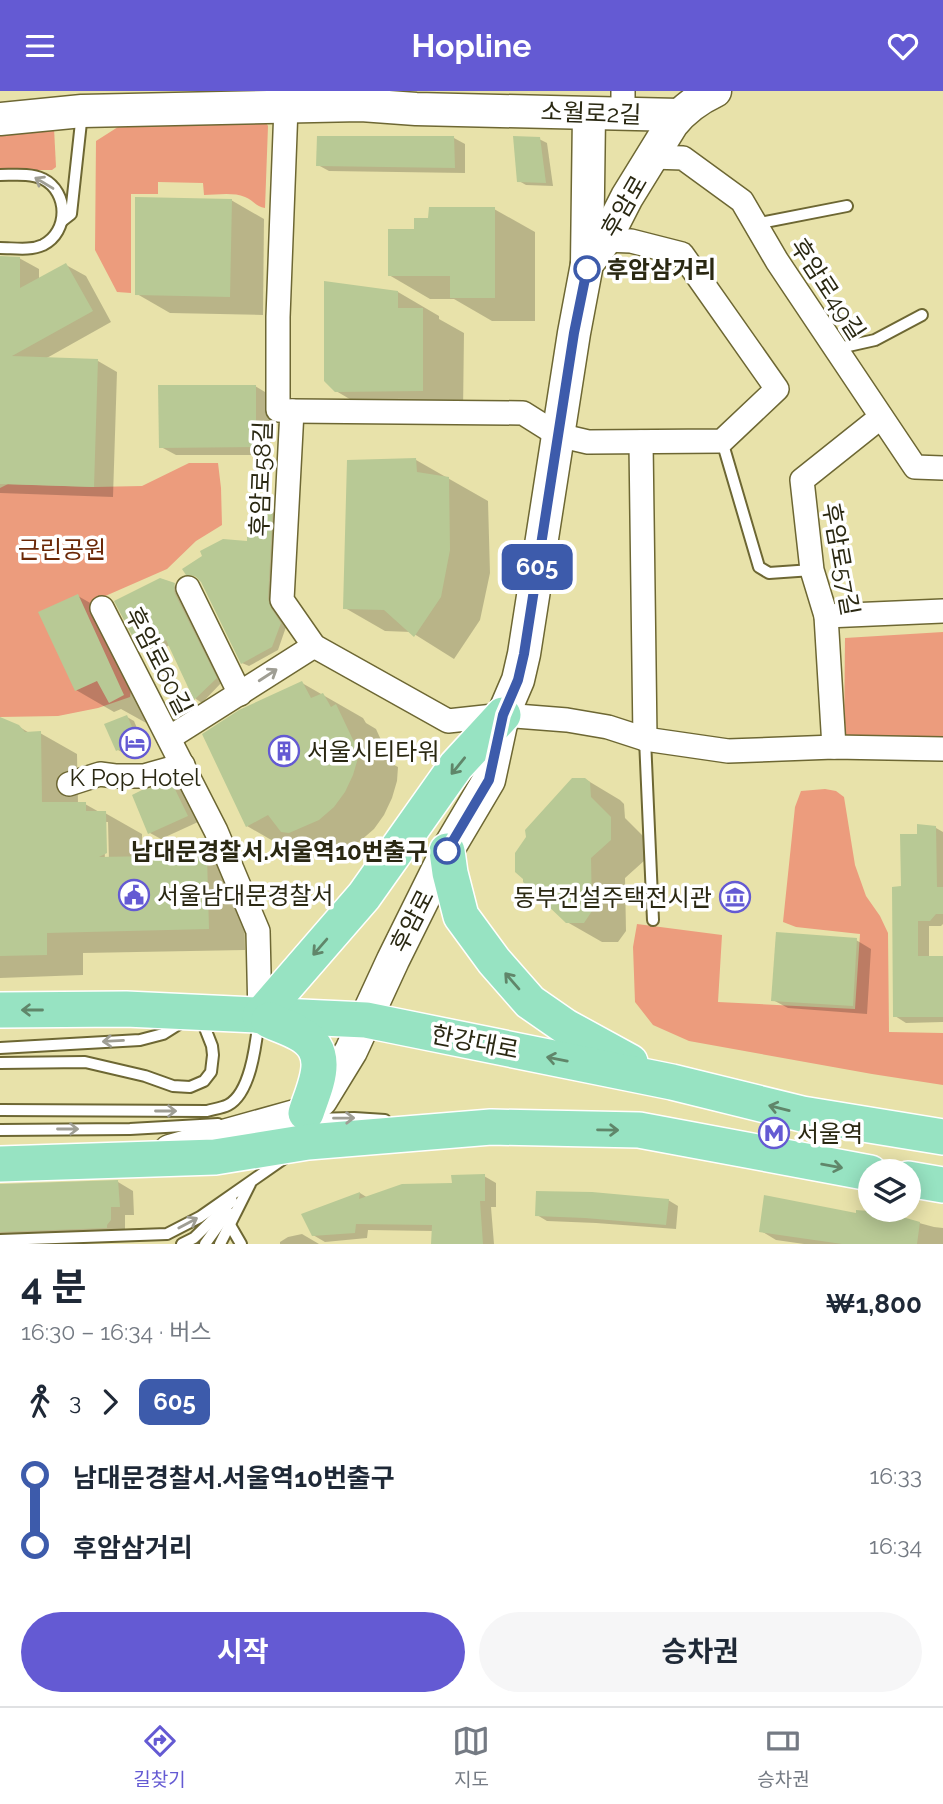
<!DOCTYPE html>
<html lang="ko">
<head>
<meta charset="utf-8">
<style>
  :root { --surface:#fff; --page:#f6f6f7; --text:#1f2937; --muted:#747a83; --line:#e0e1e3; --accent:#645ad3 }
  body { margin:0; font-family:Raleway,"Noto Sans KR",sans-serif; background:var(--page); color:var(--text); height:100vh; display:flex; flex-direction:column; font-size:26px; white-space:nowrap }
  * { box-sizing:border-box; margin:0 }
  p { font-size:23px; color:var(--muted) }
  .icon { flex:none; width:38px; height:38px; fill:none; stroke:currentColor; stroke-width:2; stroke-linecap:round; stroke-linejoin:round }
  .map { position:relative; height:1153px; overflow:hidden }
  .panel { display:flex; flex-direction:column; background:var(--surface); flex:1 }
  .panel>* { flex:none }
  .badge { padding:0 14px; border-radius:10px; font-size:24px; line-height:46px }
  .fabs { position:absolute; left:858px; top:1068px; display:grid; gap:14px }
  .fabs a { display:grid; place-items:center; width:63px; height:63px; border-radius:50%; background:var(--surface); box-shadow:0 4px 18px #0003; font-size:35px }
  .map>.badge { position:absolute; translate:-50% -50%; box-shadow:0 0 0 4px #fff }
  .legs { display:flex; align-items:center; gap:10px; height:77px; padding:0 21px; font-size:23px }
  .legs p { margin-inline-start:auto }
  .overview { display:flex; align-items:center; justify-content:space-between; height:119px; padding:0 21px }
  h1 { font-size:38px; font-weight:700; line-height:52px }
  .button { display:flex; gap:14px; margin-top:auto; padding:14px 21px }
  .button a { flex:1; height:80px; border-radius:42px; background:var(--accent); color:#fff; font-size:28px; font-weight:700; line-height:80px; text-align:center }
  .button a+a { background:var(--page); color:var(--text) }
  ul { padding:0 21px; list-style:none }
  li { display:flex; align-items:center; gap:24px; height:70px; font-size:26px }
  li i { display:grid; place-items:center; width:10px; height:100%; margin:0 9px; background:currentColor }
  li i::after { content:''; width:18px; height:18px; margin:-9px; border:5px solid; border-radius:50%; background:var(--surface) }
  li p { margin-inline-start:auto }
  li:first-child i { background:linear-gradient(#0000 50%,currentColor 0) }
  li:last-child i { background:linear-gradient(currentColor 50%,#0000 0) }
  header { display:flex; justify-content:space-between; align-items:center; height:91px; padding:0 21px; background:var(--accent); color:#fff; font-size:32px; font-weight:700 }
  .tabs { display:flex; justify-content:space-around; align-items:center; height:98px; border-top:2px solid var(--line); background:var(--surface); font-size:19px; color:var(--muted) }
  .tabs a { display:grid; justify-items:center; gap:4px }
  .tabs .selected { color:var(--accent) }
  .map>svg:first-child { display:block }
</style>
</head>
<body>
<header><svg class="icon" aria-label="menu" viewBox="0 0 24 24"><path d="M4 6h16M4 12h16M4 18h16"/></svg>Hopline<svg class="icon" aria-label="heart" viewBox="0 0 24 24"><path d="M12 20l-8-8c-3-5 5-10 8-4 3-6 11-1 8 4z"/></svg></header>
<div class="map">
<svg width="943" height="1153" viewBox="0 0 943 1153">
  <rect width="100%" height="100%" fill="#e8e2aa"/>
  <g fill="#ec9c7d">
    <path d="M264,28L268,35L265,117C256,116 253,109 245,106C233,101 216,104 204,104L203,92L158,91V103H131V202L117,201L95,159L96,50L129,29Z"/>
    <path d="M54,37L56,76L52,79H0V40Z"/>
    <path d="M189,372H218L221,397L222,434L196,450L167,478L103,506L135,570L130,606L98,617L58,625L0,626V397L8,393L94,396L142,395Z"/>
    <path d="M943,541V652L844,648L845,547Z"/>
    <path d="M825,698L836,700L844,706L855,774L866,805L880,825L888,842L889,941L943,942V994L872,983L689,950L653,934L635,911L633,856L637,833L722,844L718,911L855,918L860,843L796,836L783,831L795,716L801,700Z"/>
  </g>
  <g fill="#0003" fill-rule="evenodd">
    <path d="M454,47L465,53V82L329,80L318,74Z"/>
    <path d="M539,48L547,52L553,95L526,94L519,90Z"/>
    <path d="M231,109L264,128L263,224L170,222L137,203Z"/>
    <path d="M494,118L535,141V230H492L454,208H430L389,184L416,140Z"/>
    <path d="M0,167H19L39,178V189L66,174L86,185L111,231L45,268L98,270L117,281L113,406L0,402Z"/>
    <path d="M398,201L439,225V228L464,242L463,322L377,324L336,300Z"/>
    <path d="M255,295L270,304L271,364H176L161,356Z"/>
    <path d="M416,369L488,410L490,482L480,529L454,568L411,541L385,540L345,517Z"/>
    <path d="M272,417L279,421L274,513L277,523L286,536L278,559L249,575L242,572L200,487L187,482L256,448Z"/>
    <path d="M175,494L181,498L222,591L202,612L196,608L170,554L149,564L142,561Z"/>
    <path d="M78,505L115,526L160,625L148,633L121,618L114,621L76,599Z"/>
    <path d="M302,592L363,627L366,632L376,638L392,673L398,676L397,690L392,707L384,724L374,738L359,751L329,764L322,763L300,751L287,758L247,735Z"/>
    <path d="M127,626L134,630L144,654L125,663L118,659Z"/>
    <path d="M0,630L18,635L31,643L40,642L77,663L78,713H85L101,722H105L142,743V767L207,766L244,787L245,859L83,862V884L0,887ZM104,731H108L109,771H105Z"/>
    <path d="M585,688L620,709L624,713L625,727L645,747V769L625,787L626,840L618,851H602L567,831Z"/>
    <path d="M172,693L183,700L198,731L161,748L150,742Z"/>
    <path d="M936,737L943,741V833L941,835H929V867H943V931L906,932L895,925L903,797L919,745Z"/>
    <path d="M856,849L871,858L867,923L788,917L773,909Z"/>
    <path d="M484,1085L496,1092V1116H491L494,1153H433V1140L368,1139L367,1147L325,1151L313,1144L304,1124L360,1102L368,1107L453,1094Z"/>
    <path d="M118,1091L133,1100L134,1124H125V1138L121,1143L0,1151V1095Z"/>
    <path d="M668,1109L678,1115L676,1138L596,1132L547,1130L537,1124Z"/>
    <path d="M857,1124L897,1126L934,1136L943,1137V1153H804L776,1149L761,1140Z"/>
    <path d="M302,1143L319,1153H280V1151L288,1146Z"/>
  </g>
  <g fill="#b8c995">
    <path d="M317,45H454L455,77L316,75Z"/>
    <path d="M513,45L540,46L546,92L517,91Z"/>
    <path d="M135,106L232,108L230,206L135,204Z"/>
    <path d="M429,116H495V207H450V185H388V138H414V127H428Z"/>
    <path d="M0,165L20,166V197L66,172L93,220L12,265L98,268L94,396L0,393Z"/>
    <path d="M324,190L398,200V217H423V300L335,301L324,290Z"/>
    <path d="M158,294H256V356L159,357Z"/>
    <path d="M416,367L417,381L449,386L450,459L441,506L414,546L384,519L343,518L347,369Z"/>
    <path d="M256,415H273L268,508L271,517L281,532L272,556L241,573L201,491L195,485L186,484L182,478L202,465L200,460L223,448L247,450V446H255Z"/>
    <path d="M160,487L175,492L174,497L175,503L217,587L194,609L166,549L141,562L114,510Z"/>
    <path d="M78,503L124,604L109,612L97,590L75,600L38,521Z"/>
    <path d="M302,590L311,607L323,602L331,616L336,613L355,653L359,652L358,667L353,684L345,701L334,716L319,729L289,742L281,741L268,724L246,736L202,643L239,619Z"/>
    <path d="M127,624L138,650L116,660L104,633Z"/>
    <path d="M0,626L19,634L25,641L41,640L42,711H86V720H106L107,762L99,766L207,764L209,838L47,842V864L0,865Z"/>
    <path d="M572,687H585L590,691L591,706L611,726V749L591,767L592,820L584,832H566L523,791V788L515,781V762L526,746L525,739Z"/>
    <path d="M172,692L188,725L148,743L132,704L142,699Z"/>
    <path d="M917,733L936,735L937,796H943V823H936L930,830H918V865H943V926H893L892,796L901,795L900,743H917Z"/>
    <path d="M776,841L857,847L853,915L771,910Z"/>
    <path d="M485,1083V1110H480L483,1153H431L432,1134L356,1133L355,1142L312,1145L301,1123L360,1101L359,1108L402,1093L452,1092L451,1084Z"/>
    <path d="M118,1089L120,1116H111V1129L107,1134V1137L0,1141V1093Z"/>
    <path d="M536,1100L592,1101L669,1108L666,1134L585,1127L535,1125Z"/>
    <path d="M764,1104L856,1122V1119L893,1122L892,1123L920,1131L917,1153H842L759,1141Z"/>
  </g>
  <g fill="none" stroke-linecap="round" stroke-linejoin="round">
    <g stroke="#6d6733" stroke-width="14">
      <g id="lane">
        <path d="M0,84C14,84 30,82 43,88C69,101 69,141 43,154C30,160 14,157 0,157"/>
        <path d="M62,130L71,123L82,22"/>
        <path d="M755,133L847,115"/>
        <path d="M835,258L875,249L922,224"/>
        <path d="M722,350L759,476L769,482L812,479"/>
        <path d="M645,648L653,829"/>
        <path d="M0,957L140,949L163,943L182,931"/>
        <path d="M0,972L85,971L145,985L173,995L190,996L204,990L211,981L213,964L212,955L201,927"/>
        <path d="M0,1019L207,1020C214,1018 222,1017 228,1014C251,1002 256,952 259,928"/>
        <path d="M310,1028L354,1027L385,1029"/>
        <path d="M0,1039L130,1038L218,1033"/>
        <path d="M230,1134L241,1153"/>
        <path d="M0,1149L167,1143L200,1126L286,1066"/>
        <path d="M182,1153L194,1147L232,1110"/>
        <path d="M205,1153L228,1121"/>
        <path d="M220,1153L250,1093"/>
      </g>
    </g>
    <g stroke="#6d6733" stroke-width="26">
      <g id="street">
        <path d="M286,16L278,226V319L292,320L282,509L314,555L448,630L503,624L567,629L608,636L645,648L728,660L834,656L943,658"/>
        <path d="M623,23V0"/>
        <path d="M652,66L683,67L742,110L777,170L915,376L943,377"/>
        <path d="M292,320L523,322L558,344L588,351L722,350L777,298L682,163L631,150L605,149"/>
        <path d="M641,351L645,648"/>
        <path d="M188,497L240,603"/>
        <path d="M102,517L216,740L258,840L260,925"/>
        <path d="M826,525L943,520"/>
        <path d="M169,647L314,555"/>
        <path d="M834,656L826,525L812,479L802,389L881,326"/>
        <path d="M69,693L100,683L115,685H144L183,674"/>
      </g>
    </g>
    <g stroke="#6d6733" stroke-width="35">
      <g id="secondary">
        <path d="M0,28L82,20L361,14L416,18L679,24"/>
        <path d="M587,173L589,23"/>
        <path d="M170,1060L306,1022L321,1009L351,960L393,869L447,760L489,689L503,624L518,589L524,563L574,242L587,173L605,149L627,106L672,33C684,18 698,8 715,0"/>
      </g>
    </g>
    <g stroke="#fff" stroke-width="38">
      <g id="primary">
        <path d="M447,760L450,782L461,825L494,870L530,911L566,936L630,971"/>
        <path d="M0,919L126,918L366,929L672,991L802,1023L943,1046"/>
        <path d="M260,925L364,805L456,675L503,624"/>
        <path d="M269,929C279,934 290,937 300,943C333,962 315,994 306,1022"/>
        <path d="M0,1073L215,1066L308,1051L491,1036L639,1039L870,1082"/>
        <path d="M908,1088L943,1094"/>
      </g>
    </g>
    <use href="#lane" stroke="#fff" stroke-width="10"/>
    <use href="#street" stroke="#fff" stroke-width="23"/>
    <use href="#secondary" stroke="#fff" stroke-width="32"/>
    <use href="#primary" stroke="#97e3c2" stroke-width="35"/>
  </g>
  <defs><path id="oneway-shaft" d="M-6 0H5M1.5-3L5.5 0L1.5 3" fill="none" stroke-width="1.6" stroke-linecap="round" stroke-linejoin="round" transform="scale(1.75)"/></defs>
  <g stroke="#9f9e94">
    <use href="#oneway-shaft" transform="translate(44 92) rotate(-149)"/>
    <use href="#oneway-shaft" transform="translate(268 584) rotate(-33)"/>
    <use href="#oneway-shaft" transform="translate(113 950) rotate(177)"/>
    <use href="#oneway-shaft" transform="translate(166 1020)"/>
    <use href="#oneway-shaft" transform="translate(344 1027) rotate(-1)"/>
    <use href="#oneway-shaft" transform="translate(68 1038)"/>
    <use href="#oneway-shaft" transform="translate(188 1132) rotate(-28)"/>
  </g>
  <g stroke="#60866a">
    <use href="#oneway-shaft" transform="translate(458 675) rotate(129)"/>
    <use href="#oneway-shaft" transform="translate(320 856) rotate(131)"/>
    <use href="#oneway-shaft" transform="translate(512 890) rotate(-131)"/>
    <use href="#oneway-shaft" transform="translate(32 919) rotate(180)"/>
    <use href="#oneway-shaft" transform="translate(557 968) rotate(-169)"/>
    <use href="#oneway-shaft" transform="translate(779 1017) rotate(-166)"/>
    <use href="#oneway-shaft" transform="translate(608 1039) rotate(1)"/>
    <use href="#oneway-shaft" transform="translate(832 1075) rotate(10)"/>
  </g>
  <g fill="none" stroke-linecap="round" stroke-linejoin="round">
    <g stroke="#fff" stroke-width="16">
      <path id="line-1" d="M447,760L489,689L503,624L518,589L524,563L574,242L587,178"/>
    </g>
    <use href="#line-1" stroke="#3d5bab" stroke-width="10"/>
  </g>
  <defs>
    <g id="hotel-ring" transform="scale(1.575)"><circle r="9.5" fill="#fff" stroke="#645ad3" stroke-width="1.5"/><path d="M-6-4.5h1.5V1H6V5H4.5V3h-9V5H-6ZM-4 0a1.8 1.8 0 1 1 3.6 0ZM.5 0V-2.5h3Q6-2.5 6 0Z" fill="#645ad3"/></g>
    <g id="building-ring" transform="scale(1.575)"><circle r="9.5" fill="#fff" stroke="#645ad3" stroke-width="1.5"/><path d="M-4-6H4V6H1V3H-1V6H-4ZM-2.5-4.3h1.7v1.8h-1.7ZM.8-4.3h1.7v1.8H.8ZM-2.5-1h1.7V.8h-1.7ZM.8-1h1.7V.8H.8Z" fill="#645ad3"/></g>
    <g id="civic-ring" transform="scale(1.575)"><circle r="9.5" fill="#fff" stroke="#645ad3" stroke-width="1.5"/><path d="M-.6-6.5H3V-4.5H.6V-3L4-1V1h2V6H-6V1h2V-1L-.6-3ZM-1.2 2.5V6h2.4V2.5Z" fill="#645ad3"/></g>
    <g id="museum-ring" transform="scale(1.575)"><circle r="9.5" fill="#fff" stroke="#645ad3" stroke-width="1.5"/><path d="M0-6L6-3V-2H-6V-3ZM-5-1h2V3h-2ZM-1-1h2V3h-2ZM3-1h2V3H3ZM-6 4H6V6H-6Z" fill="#645ad3"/></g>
    <g id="metro-ring" transform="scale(1.575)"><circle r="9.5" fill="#fff" stroke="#645ad3" stroke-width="1.5"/><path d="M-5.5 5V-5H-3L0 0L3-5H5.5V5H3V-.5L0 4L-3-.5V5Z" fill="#645ad3"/></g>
  </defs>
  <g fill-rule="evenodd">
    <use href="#hotel-ring" x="135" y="652"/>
    <use href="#building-ring" x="284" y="660"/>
    <use href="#civic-ring" x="134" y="804"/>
    <use href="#museum-ring" x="735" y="806"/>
    <use href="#metro-ring" x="774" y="1042"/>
  </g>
  <g fill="#fff" stroke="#3d5bab" stroke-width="3.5">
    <circle cx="587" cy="178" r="12"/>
    <circle cx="447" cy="760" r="12"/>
  </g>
  <g text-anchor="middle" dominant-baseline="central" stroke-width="7" stroke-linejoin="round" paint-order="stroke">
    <g font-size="24" fill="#2a2812" stroke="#fff">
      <text transform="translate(591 22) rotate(2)">소월로2길</text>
      <text transform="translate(624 115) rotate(-60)">후암로</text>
      <text transform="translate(828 198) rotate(57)">후암로49길</text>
      <text transform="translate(261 388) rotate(-88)">후암로58길</text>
      <text transform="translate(841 468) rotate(80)">후암로57길</text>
      <text transform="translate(159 570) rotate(63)">후암로60길</text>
      <text transform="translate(412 830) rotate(-63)">후암로</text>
      <text transform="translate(475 951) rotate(11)">한강대로</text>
    </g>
    <g font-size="24" font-weight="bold" fill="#2a2812" stroke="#fff" text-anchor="start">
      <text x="606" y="178">후암삼거리</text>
      <text x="428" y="760" text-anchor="end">남대문경찰서.서울역10번출구</text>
    </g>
    <g font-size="24" fill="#6b2807" stroke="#fff">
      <text x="62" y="458">근린공원</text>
    </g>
    <g font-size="24" fill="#2a2812" stroke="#fff" text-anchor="start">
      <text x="307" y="660">서울시티타워</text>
      <text x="135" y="686" text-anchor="middle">K Pop Hotel</text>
      <text x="157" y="804">서울남대문경찰서</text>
      <text x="712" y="806" text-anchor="end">동부건설주택전시관</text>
      <text x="797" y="1042">서울역</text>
    </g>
  </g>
</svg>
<div class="fabs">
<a><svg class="icon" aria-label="layers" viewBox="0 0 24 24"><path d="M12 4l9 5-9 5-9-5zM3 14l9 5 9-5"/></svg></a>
</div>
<b class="badge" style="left:537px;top:476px;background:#3d5bab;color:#fff">605</b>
</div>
<section class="panel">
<div class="overview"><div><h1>4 분</h1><p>16:30 – 16:34 · 버스</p></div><b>₩1,800</b></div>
<div class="legs"><svg class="icon" aria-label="walk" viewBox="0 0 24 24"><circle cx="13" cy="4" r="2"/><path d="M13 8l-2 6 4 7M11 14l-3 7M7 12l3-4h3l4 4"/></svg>3<svg class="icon" aria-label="forward" viewBox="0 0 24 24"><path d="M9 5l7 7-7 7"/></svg><b class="badge" style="background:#3d5bab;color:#fff">605</b></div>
<ul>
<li><i style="color:#3d5bab"></i><b>남대문경찰서.서울역10번출구</b><p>16:33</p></li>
<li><i style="color:#3d5bab"></i><b>후암삼거리</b><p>16:34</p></li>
</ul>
<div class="button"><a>시작</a><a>승차권</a></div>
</section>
<nav class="tabs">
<a class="selected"><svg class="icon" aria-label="directions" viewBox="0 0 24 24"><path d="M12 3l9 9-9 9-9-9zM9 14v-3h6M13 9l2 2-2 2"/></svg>길찾기</a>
<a><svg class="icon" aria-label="map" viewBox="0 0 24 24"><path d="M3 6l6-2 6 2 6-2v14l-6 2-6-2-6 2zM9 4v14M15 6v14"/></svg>지도</a>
<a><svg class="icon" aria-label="tickets" viewBox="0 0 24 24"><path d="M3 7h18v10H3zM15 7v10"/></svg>승차권</a>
</nav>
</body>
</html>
